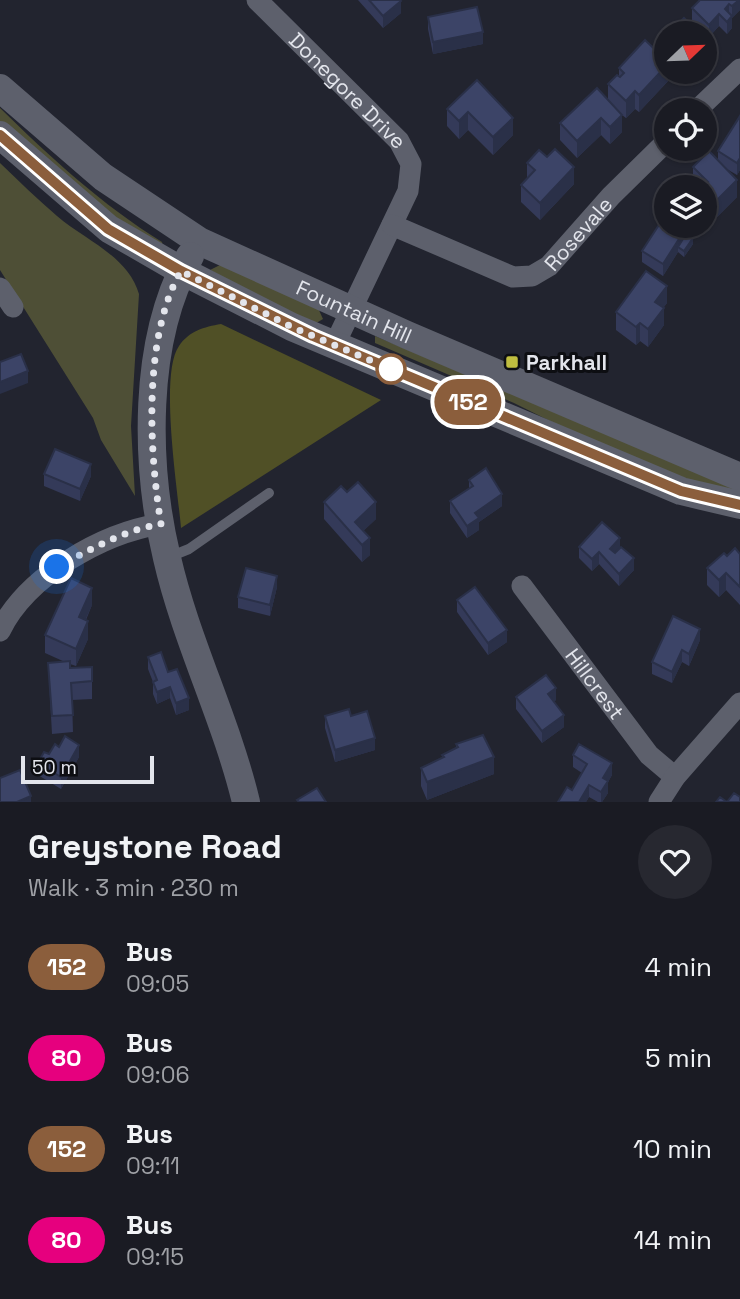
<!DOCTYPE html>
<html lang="en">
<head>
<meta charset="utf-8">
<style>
  :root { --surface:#1a1b23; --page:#272830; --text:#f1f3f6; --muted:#9fa1a6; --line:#383941 }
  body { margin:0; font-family:"Space Grotesk",sans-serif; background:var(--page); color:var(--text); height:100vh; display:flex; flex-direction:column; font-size:26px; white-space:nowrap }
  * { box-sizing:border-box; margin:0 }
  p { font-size:23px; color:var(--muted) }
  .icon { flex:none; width:38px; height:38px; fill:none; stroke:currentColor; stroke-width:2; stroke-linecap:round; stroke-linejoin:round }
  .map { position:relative; height:802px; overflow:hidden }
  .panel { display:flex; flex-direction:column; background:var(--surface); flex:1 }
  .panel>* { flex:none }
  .badge { padding:0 14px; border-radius:23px; font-size:24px; line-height:46px }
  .needle { width:46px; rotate:67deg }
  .tools { position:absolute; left:654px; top:21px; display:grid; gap:14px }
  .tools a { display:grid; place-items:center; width:63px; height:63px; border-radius:50%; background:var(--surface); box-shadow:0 2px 5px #0004,0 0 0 2px var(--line); font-size:35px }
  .scale { position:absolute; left:21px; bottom:18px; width:133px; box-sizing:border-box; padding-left:7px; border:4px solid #e3e5ec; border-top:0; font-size:19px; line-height:24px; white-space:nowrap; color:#e3e5ec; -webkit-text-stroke:5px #0d0e12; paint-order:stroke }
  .you { position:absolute; width:35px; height:35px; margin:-18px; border:5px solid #fff; border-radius:50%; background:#1a73e8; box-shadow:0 0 0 10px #1a73e833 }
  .map>.badge { position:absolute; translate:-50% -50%; box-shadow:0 0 0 4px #fff }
  .round { display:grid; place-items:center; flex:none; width:74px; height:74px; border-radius:37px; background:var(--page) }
  .headline { display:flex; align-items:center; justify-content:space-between; height:119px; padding:0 28px }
  h1 { font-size:33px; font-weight:600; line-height:52px }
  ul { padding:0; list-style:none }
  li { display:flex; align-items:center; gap:21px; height:91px; padding:0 28px }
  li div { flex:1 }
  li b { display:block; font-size:26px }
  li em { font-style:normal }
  li .badge { min-width:77px; font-weight:700; text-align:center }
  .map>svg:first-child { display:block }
</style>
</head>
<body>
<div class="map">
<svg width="740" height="802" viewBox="0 0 740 802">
  <rect width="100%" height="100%" fill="#22242f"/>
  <g fill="#4e4f36">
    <path d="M0,108C51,158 101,204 162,242L163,247L118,223L0,122Z"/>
    <path d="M0,163C19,181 37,199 57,216C85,240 128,256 139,294L131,426L135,496L101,440L93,418L0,270Z"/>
    <path d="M220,265L318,308L323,319L313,325L210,270Z"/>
    <path d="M375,336L740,490V498L624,458L514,403L375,343Z"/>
  </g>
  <path fill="#505026" d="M221,324L381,400L181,528C178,491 159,374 179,346C189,331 204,327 221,324Z"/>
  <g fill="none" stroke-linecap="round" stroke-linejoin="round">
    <path stroke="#5d606c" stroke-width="10" d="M169,557L189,549L269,493"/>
    <g stroke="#5d606c" stroke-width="21">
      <path id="s1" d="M257,0L399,141L411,164L408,191L334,346"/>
      <path d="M697,110L740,69"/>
      <path id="s2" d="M392,225L513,277L532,276L549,266L611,196L667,141"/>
      <path d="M0,288L13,307"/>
      <path id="s3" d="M522,586L649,755L675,777"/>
      <path d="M0,631C27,576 102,533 161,524"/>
      <path d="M659,802L675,777L740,703"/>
    </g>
    <g stroke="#5d606c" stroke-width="28">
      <path id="s4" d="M0,88L103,177L199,241L407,335L740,477"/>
      <path d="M0,135L109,229L182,271L292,327L681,491L740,505"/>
      <path d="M190,256C142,340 145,466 167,558C186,641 226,719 246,802"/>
    </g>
  </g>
  <g fill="#343a59">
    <path d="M358,0H400L401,13L383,28Z"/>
    <path d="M740,0V10L732,18V28L727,34L719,26L709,37L692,20V8Z"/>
    <path d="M428,17L483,44L433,54L428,29Z"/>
    <path d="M667,35V72H669V80L639,112L635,109L626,118L622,115V132L610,144L601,135L577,158L560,140V123L608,100V84L619,77V68L658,52V44Z"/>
    <path d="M477,80L513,135L493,155L468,130L459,139L447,126V109Z"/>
    <path d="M740,116V170L737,175L725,168L737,197L701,233L694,226H705V187H696L693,185V167L718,160V151Z"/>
    <path d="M527,163L574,184L540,220L521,202V185L527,178Z"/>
    <path d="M686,234L693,244L684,257L678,252L663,276L642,262V251Z"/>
    <path d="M667,303L663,308L664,325L648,347L640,341L636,345L616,330V312Z"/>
    <path d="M44,474L91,476L80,501L44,486Z"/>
    <path d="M469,480L502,506L479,522V530L467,538L450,513V501L469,488Z"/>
    <path d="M347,492L376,519L363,531L370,555L362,562L324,519V502Z"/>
    <path d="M579,547L620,548L634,570L619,586L599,564L592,571L579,558Z"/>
    <path d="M740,554V605L726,590L719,597L707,585V568L727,556Z"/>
    <path d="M277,587L270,616L238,608V597Z"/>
    <path d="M457,600L507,642L488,655L457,612Z"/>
    <path d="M92,605L86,620L88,639L76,666L70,664V668L92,681V699L72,700L73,732L52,734L48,663L65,662L45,653V635Z"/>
    <path d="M700,640L689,666L682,662L672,683L652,674V662Z"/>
    <path d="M148,657L168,672L189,710L176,715L170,698L157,704L153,694V682L148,669Z"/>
    <path d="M516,697L556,700L553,702L564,727L542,743L516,709Z"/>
    <path d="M325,716H351L375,750L335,762L325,728Z"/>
    <path d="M456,744L494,774L427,800L421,786V768L442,758V755L456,748Z"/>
    <path d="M49,754L79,757L61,789L38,775V763Z"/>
    <path d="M573,755L612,775L608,782V793L602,802H598L589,797L586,802H558L572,790L582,773L573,767Z"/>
  </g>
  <g fill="#2a3048">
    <path d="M739,0H740V10L732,18V6Z"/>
    <path d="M401,1V13L383,28V16Z"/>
    <path d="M729,4V15L725,9Z"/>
    <path d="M719,14V26L709,37V25Z"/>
    <path d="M732,16V28L727,34V22Z"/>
    <path d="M483,32V44L433,54V42Z"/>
    <path d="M667,65V72H669V80L639,112V95Z"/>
    <path d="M635,91V109L626,118V101Z"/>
    <path d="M468,112V130L459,139V121Z"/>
    <path d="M622,115V132L610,144V127Z"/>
    <path d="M513,118V135L493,155V137Z"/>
    <path d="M601,118V135L577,158V141Z"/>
    <path d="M740,158V170L737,175V163Z"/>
    <path d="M574,167V184L540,220V203Z"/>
    <path d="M737,180V197L701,233V226H705V212Z"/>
    <path d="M686,228V240L678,247V252L663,276V264Z"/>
    <path d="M693,238V244L684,257V251Z"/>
    <path d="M667,286V303L655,319V302Z"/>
    <path d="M664,308V325L648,347V329Z"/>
    <path d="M640,323V341L636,345V327Z"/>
    <path d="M28,371V383L0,394V382Z"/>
    <path d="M91,464V476L80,501V489Z"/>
    <path d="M502,494V506L479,522V530L467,538V526L475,513Z"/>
    <path d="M376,502V519L356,538L355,522Z"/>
    <path d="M370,538V555L362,562V545Z"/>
    <path d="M620,538V550L610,561V549Z"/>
    <path d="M599,552V564L592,571V559Z"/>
    <path d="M634,558V570L619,586V574Z"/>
    <path d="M726,573V590L719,597V580Z"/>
    <path d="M277,576V587L270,616V605Z"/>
    <path d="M92,588V605L79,634V617Z"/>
    <path d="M88,621V639L76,666V649Z"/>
    <path d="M700,629V640L689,666V654Z"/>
    <path d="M507,630V642L488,655V643Z"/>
    <path d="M682,650V662L672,683V672Z"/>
    <path d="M170,687V698L157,704V692Z"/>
    <path d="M556,688V700L548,706V694Z"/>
    <path d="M189,698V710L176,715V703Z"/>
    <path d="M564,715V727L542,743V731Z"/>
    <path d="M375,738V750L335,762V750Z"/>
    <path d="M79,745V757L61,789V777Z"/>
    <path d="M494,757V774L427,800V782Z"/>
    <path d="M612,763V775L608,782V793L602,802H601V792L603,778Z"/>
    <path d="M589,785V797L586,802H579Z"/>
    <path d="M31,796V802H17Z"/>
  </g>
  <g fill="#3c4467" stroke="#2a3048" stroke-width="2">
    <path d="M369,0H400L401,1L383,16Z"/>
    <path d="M700,0H739L732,6L729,4L725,9L732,16L727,22L719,14L709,25L692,8Z"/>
    <path d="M477,7L483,32L433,42L428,17Z"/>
    <path d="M684,18L700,33H669Z"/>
    <path d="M667,35V53L658,44Z"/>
    <path d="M645,40L667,61V65L639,95L635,91L626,101L608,84L617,75L620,77L624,73L619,68Z"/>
    <path d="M477,80L513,118L493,137L468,112L459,121L447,109Z"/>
    <path d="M597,88L622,115L610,127L601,118L577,141L560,123Z"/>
    <path d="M740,116V158L737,163L718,151Z"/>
    <path d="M555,149L574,167L540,203L521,185L535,170L527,163L539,150L547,157Z"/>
    <path d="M709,151L737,180L705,212V187H702L708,182L693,167Z"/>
    <path d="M666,214L667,215V226H683L686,228L663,264L642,251Z"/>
    <path d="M686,234L693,238L684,251L678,247Z"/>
    <path d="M646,271L667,286L655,302L664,308L648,329L640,323L636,327L616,312Z"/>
    <path d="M21,354L28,371L0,382V362Z"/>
    <path d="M55,449L91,464L80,489L44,474Z"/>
    <path d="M486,468L502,494L475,513L479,518L467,526L450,501L473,486L469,480Z"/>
    <path d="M358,482L376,502L355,522L370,538L362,545L324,502L341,486L347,492Z"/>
    <path d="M602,522L620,538L610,549L615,553L621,547L634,558L619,574L599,552L592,559L579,547Z"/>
    <path d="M735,548L740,554V587L726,573L719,580L707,568L724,553L727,556Z"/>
    <path d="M246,568L277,576L270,605L238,597Z"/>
    <path d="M71,578L92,588L79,617L88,621L76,649L45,635Z"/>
    <path d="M475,587L507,630L488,643L457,600Z"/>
    <path d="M673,616L700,629L689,654L682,650L672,672L652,662Z"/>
    <path d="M161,652L168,672L177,669L189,698L176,703L170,687L157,692L153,682L157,680L148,657Z"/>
    <path d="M70,661V668L92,667V681L71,683L73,715L52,716L48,663Z"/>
    <path d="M546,675L556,688L548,694L564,715L542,731L516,697Z"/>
    <path d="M349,709L351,716L367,711L375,738L335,750L325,716Z"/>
    <path d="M483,735L494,757L427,782L421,768L444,757L442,755L458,747L456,744Z"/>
    <path d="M65,736L79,745L61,777L38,763L44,752L49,754L55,744L59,747Z"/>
    <path d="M579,744L612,763L603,778L608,781L601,792L589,785L579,802H558L567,787L572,790L587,764L573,755Z"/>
    <path d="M20,770L31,796L17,802H0V778Z"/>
    <path d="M317,788L326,802H299L297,800Z"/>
    <path d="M734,793L740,797V802H716L720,797L727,802Z"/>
  </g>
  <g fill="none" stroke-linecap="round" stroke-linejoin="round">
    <g stroke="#fff" stroke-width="16">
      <path id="line" d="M0,135L108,229L181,271L313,336L681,491L740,505"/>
    </g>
    <use href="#line" stroke="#8b5e3c" stroke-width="10"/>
    <path stroke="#e3e5ec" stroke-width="7" stroke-dasharray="0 12.6" d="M57,567C90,550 124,530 161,524C149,451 143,336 181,271L292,327L391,369"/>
  </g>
  <rect fill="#c0be40" stroke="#0d0e12" stroke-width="2.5" x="505" y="355" width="14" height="14" rx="3.5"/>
  <circle fill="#fff" stroke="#8b5e3c" stroke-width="3.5" cx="391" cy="369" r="14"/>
  <g text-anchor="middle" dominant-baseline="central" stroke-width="6" stroke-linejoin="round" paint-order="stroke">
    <g font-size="21" fill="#e3e5ec" stroke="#0d0e12">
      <text stroke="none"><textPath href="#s1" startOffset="128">Donegore Drive</textPath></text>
      <text stroke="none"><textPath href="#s2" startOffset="214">Rosevale</textPath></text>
      <text stroke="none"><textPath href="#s4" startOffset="422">Fountain Hill</textPath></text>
      <text stroke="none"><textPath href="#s3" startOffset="122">Hillcrest</textPath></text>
    </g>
    <g font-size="21" font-weight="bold" fill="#e3e5ec" stroke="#0d0e12" text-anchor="start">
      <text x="526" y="362">Parkhall</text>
    </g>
  </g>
</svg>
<div class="tools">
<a><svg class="needle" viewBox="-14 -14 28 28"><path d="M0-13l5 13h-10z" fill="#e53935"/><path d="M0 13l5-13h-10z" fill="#9fa1a6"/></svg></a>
<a><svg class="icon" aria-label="locate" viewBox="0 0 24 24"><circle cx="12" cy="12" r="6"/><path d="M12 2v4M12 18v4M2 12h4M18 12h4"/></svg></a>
<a><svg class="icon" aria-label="layers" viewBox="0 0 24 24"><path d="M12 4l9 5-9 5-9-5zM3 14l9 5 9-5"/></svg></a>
</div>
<div class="scale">50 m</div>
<div class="you" style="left:57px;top:567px"></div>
<b class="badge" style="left:468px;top:402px;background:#8b5e3c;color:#fff">152</b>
</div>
<section class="panel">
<div class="headline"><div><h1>Greystone Road</h1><p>Walk · 3 min · 230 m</p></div><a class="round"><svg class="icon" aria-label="heart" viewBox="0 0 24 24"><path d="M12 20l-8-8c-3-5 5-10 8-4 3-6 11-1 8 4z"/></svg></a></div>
<ul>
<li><span class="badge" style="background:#8b5e3c;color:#fff">152</span><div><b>Bus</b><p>09:05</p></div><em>4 min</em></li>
<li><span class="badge" style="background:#e6007e;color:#fff">80</span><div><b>Bus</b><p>09:06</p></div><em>5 min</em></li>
<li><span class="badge" style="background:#8b5e3c;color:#fff">152</span><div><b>Bus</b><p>09:11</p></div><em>10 min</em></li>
<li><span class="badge" style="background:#e6007e;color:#fff">80</span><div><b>Bus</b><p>09:15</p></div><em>14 min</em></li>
</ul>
</section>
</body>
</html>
